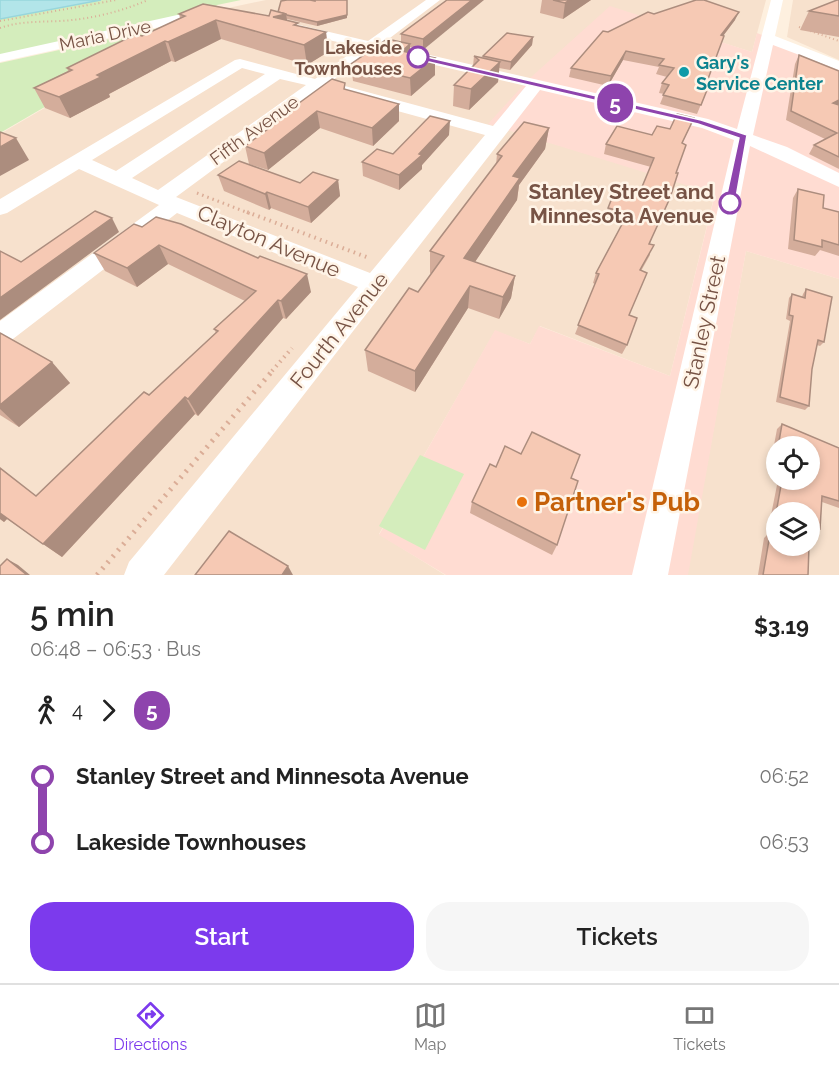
<!DOCTYPE html>
<html lang="en">
<head>
<meta charset="utf-8">
<style>
  :root { --surface:#fff; --page:#f6f6f6; --text:#222; --muted:#767676; --line:#e0e0e0; --accent:#7c3aed }
  body { margin:0; font-family:Raleway,sans-serif; background:var(--page); color:var(--text); height:100vh; display:flex; flex-direction:column; font-size:22px; white-space:nowrap }
  * { box-sizing:border-box; margin:0 }
  p { font-size:20px; color:var(--muted) }
  .icon { flex:none; width:33px; height:33px; fill:none; stroke:currentColor; stroke-width:2; stroke-linecap:round; stroke-linejoin:round }
  .map { position:relative; height:575px; overflow:hidden }
  .details { display:flex; flex-direction:column; background:var(--surface); flex:1 }
  .details>* { flex:none }
  .badge { padding:0 12px; border-radius:20px; font-size:21px; line-height:39px }
  .fabs { position:absolute; left:766px; top:436px; display:grid; gap:12px }
  .fabs a { display:grid; place-items:center; width:54px; height:54px; border-radius:50%; background:var(--surface); box-shadow:0 3px 9px #0003; font-size:30px }
  .map>.badge { position:absolute; translate:-50% -50%; box-shadow:0 0 0 3px #fff }
  .legs { display:flex; align-items:center; gap:9px; height:66px; padding:0 30px; font-size:20px }
  .legs p { margin-inline-start:auto }
  .summary { display:flex; align-items:center; justify-content:space-between; height:102px; padding:0 30px }
  h1 { font-size:33px; font-weight:600; line-height:45px }
  .primary-button { display:flex; gap:12px; margin-top:auto; padding:12px 30px }
  .primary-button a { flex:1; height:69px; border-radius:24px; background:var(--accent); color:#fff; font-size:24px; font-weight:600; line-height:69px; text-align:center }
  .primary-button a+a { background:var(--page); color:var(--text) }
  ul { padding:0 30px; list-style:none }
  li { display:flex; align-items:center; gap:21px; height:66px; font-size:22px }
  li i { display:grid; place-items:center; width:9px; height:100%; margin:0 8px; background:currentColor }
  li i::after { content:''; width:15px; height:15px; margin:-8px; border:4px solid; border-radius:50%; background:var(--surface) }
  li p { margin-inline-start:auto }
  li:first-child i { background:linear-gradient(#0000 50%,currentColor 0) }
  li:last-child i { background:linear-gradient(currentColor 50%,#0000 0) }
  .dock { display:flex; justify-content:space-around; align-items:center; height:84px; border-top:2px solid var(--line); background:var(--surface); font-size:16px; color:var(--muted) }
  .dock a { display:grid; justify-items:center; gap:3px }
  .dock .selected { color:var(--accent) }
  .map>svg:first-child { display:block }
</style>
</head>
<body>
<div class="map">
<svg width="839" height="575" viewBox="0 0 839 575">
  <rect width="100%" height="100%" fill="#fef0df"/>
  <g fill="#f7e1cd" fill-rule="evenodd">
    <path d="M266,0H766L752,52L610,7L489,124L715,193L670,376L540,326L530,344L495,331L379,534L445,575H0V134L185,26L218,15L228,8Z"/>
    <path d="M793,0H839V60L787,37Z"/>
    <path d="M746,251L839,279V575H687ZM777,447H810V480H777ZM777,513H810V546H777Z"/>
  </g>
  <path fill="#ffdcd2" d="M610,6L752,52L757,33L839,65V279L746,251L688,575H446L379,535L495,330L530,344L539,326L670,376L715,194L488,124L529,79Z"/>
  <g fill="#d4edbc">
    <path d="M0,0H241L217,5L211,12L0,58Z"/>
    <path d="M178,24L184,26L0,133V63Z"/>
    <path d="M420,455L464,474L425,550L379,526Z"/>
  </g>
  <path fill="#b2e5e9" stroke="#97d6dc" stroke-width="1.5" d="M0,0H101L0,19Z"/>
  <g fill="none" stroke-linecap="round" stroke-linejoin="round">
    <g stroke="#dbad97" stroke-width="2" stroke-dasharray="1 3" stroke-linecap="butt">
      <path d="M0,21L116,0"/>
      <path d="M799,27L839,41"/>
      <path d="M0,28C20,21 40,22 61,21C91,19 120,12 148,0"/>
    </g>
    <path stroke="#dbad97" stroke-width="3" stroke-dasharray="1.5 4" stroke-linecap="butt" d="M197,193L251,214"/>
    <g stroke="#dbad97" stroke-width="4" stroke-dasharray="1.5 4.5" stroke-linecap="butt">
      <path d="M247,212L369,258"/>
      <path d="M272,371L292,348"/>
    </g>
    <path stroke="#dbad97" stroke-width="5" stroke-dasharray="2 6" stroke-linecap="butt" d="M97,575L274,369"/>
    <g fill="#fff" fill-rule="evenodd">
      <path d="M426,0H440L382,44L708,119L737,129L771,0H783L775,36L839,61V70L773,45L753,135L787,147L839,173V187L750,146L668,575H632L734,140L702,128L540,90L164,575H124L129,562L358,287L177,213L9,342L0,345V321L159,205L79,169L7,213L0,215V199L235,60L240,59L315,79L359,47L290,31L288,28L290,25L295,24L368,41ZM374,51L526,86L493,126L330,82ZM242,68L265,74L116,171L92,160ZM280,79L306,85L158,190L132,178ZM321,90L485,135L370,273L176,197Z"/>
      <path d="M209,8L214,9L215,12L214,15L0,62V54Z"/>
    </g>
  </g>
  <g fill="#d4ad9b">
    <path d="M447,0L423,50L410,47V52L435,75L411,96L353,81L351,64L401,42V34Z"/>
    <path d="M542,0H591L563,19L540,13Z"/>
    <path d="M839,0V37L800,30L809,11Z"/>
    <path d="M278,12L347,18L317,26L287,19V20L299,26L326,32L328,52L307,65L221,39L175,62L171,61L109,94L110,97L70,118L45,108L34,88L68,71L67,68L142,36L180,18L179,14L269,16Z"/>
    <path d="M654,14L735,20L723,36L708,79L711,80L697,114L660,104L664,94L659,93L662,83L667,77L656,74L659,67L623,60L608,86L569,77L571,68Z"/>
    <path d="M533,37L532,45L510,70L499,68L498,82L469,110L453,106L454,85L473,66L474,56L483,58V56Z"/>
    <path d="M799,55L839,71V169L809,154L814,145L825,139L786,120L795,64Z"/>
    <path d="M346,90L399,104V121L373,146L320,128L268,170L249,164L245,146L270,127L269,125Z"/>
    <path d="M694,118L682,144L650,244V255L641,271L629,315L627,345L622,354L575,334L595,284L593,283L596,273L623,223L605,218L608,208L639,194L651,167L604,154L606,144L652,135L670,129Z"/>
    <path d="M549,128L545,149L519,185L517,200L475,262L515,276L511,298L499,319L468,308L415,392L368,371L365,350L418,292L431,274L430,273V251L496,165L497,154Z"/>
    <path d="M449,135L422,165V169L399,190L363,176L362,162L393,154Z"/>
    <path d="M218,175L300,183L338,180L340,196L311,223L271,208L269,210L224,191Z"/>
    <path d="M798,189L823,208L839,212V256L820,250L815,256L788,249L793,198Z"/>
    <path d="M134,224L311,292L286,319L283,318L198,416L195,414L62,557L7,519L4,522L0,519V468L36,496L149,395L216,333L214,329L245,301L168,264L137,287L105,271L94,253Z"/>
    <path d="M806,289L824,342L820,346L817,345L812,369L809,406L805,410L776,402L790,321L786,319L789,298L792,294L802,297L803,294Z"/>
    <path d="M0,333L70,383L19,427L0,415Z"/>
    <path d="M782,424L839,448V508L822,502L820,529L814,533L810,531V513L808,575H758L764,538L767,535L778,480H810V447H777V458L772,456L777,429Z"/>
    <path d="M496,467L571,478L557,545L552,555L470,513L472,502Z"/>
  </g>
  <g fill="#ac8d7e">
    <path d="M347,0V18L317,26V22Z"/>
    <path d="M472,0H484L423,50V39Z"/>
    <path d="M570,0H591L563,19L565,3Z"/>
    <path d="M739,12L735,20L717,44L721,35Z"/>
    <path d="M286,14L289,32L273,17Z"/>
    <path d="M216,20L221,39L175,62L168,42Z"/>
    <path d="M326,32L328,52L307,65L304,45Z"/>
    <path d="M533,37L532,45L510,70L511,62Z"/>
    <path d="M165,41L171,61L109,94L110,97L70,118L59,97L97,75Z"/>
    <path d="M410,44V61L402,51Z"/>
    <path d="M626,51L623,60L608,86L611,76Z"/>
    <path d="M435,58V75L411,96L410,78Z"/>
    <path d="M500,62L498,82L469,110L471,89Z"/>
    <path d="M839,100V106L833,103Z"/>
    <path d="M399,104V121L373,146L372,128Z"/>
    <path d="M317,111L320,128L268,170L264,153Z"/>
    <path d="M450,121L449,135L422,165V169L399,190V175Z"/>
    <path d="M549,128L545,149L519,185L517,200L462,281L464,258L513,176Z"/>
    <path d="M16,138L29,160L0,176V147Z"/>
    <path d="M338,180L340,196L311,223L308,207Z"/>
    <path d="M267,192L271,208L269,210L265,194Z"/>
    <path d="M112,218L119,232L0,320V298Z"/>
    <path d="M159,245L168,264L137,287L127,268Z"/>
    <path d="M307,274L311,292L286,319L281,301Z"/>
    <path d="M515,276L511,298L499,319L503,297Z"/>
    <path d="M470,286L468,308L415,392V371Z"/>
    <path d="M278,300L283,318L198,416L188,399Z"/>
    <path d="M52,362L70,383L19,427L0,409V405Z"/>
    <path d="M185,397L195,414L62,557L43,544Z"/>
    <path d="M0,513L8,518L4,522L0,519Z"/>
    <path d="M7,559L18,565L30,575H27Z"/>
    <path d="M288,566L293,575H282Z"/>
  </g>
  <g fill="#f6c9b4" stroke="#ac8d7e" stroke-width="1.5">
    <path d="M287,0H310L315,1V0H347V15L317,22L287,15L286,14L278,12L281,1Z"/>
    <path d="M447,0H472L423,39L401,34Z"/>
    <path d="M553,0H570L565,3Z"/>
    <path d="M696,0H704L739,12L721,35L724,36L708,79L711,80L701,105L663,95L669,85L662,83L674,68L659,65L664,59L626,51L611,76L571,68L603,31L608,32L648,12L654,14Z"/>
    <path d="M837,0H839V16L809,11Z"/>
    <path d="M203,4L269,16L271,10L286,14L273,17L298,23L294,25L326,32L304,45L216,20L168,42L165,41L97,75L101,77L59,97L34,88L72,70L67,68L136,34L142,36L185,16L179,14Z"/>
    <path d="M507,33L533,37L511,62L483,56Z"/>
    <path d="M387,39L410,44L402,51L435,58L410,78L351,64Z"/>
    <path d="M799,55L839,71V100L833,103L839,105V157L814,145L837,133L791,111Z"/>
    <path d="M474,56L500,62L471,89L454,85L479,60Z"/>
    <path d="M332,79L345,83L344,89L399,104L372,128L317,111L264,153L245,146L272,126L269,125Z"/>
    <path d="M677,114L694,118L682,143L686,145L676,173H678L670,198L649,244L654,245L640,270L647,273L629,315L637,318L627,345L578,325L599,274L596,273L628,213L608,208L616,188L639,194L654,158L606,144L617,126L652,135L657,126L670,129Z"/>
    <path d="M430,116L450,121L419,154L422,155L399,175L362,162L377,149L393,154Z"/>
    <path d="M524,122L549,128L513,176L520,178L464,258L515,276L503,297L470,286L415,371L365,350L409,288L418,292L444,256L430,251L502,156L497,154Z"/>
    <path d="M0,132L16,138L0,147Z"/>
    <path d="M239,161L300,183L313,172L338,180L308,207L267,192L265,194L218,175Z"/>
    <path d="M798,189L824,195L823,208L839,212V245L822,240V247L794,240Z"/>
    <path d="M95,211L112,218L0,298V251L21,262Z"/>
    <path d="M156,217L181,224L258,258L260,256L307,274L281,301L278,300L188,399L185,397L43,544L0,513V468L36,496L144,392L149,395L218,331L214,329L256,291L159,245L127,268L94,253L134,224L142,227Z"/>
    <path d="M806,289L832,297L824,342L818,340L812,369L809,406L780,397L793,316L789,315L792,294L805,298Z"/>
    <path d="M0,333L52,362L0,405Z"/>
    <path d="M782,424L839,448V501L822,496L820,529L810,525V513H777V546H809L808,575H763L770,534L772,535L782,480H810V447H778Z"/>
    <path d="M532,432L580,455L571,478L578,481L557,545L472,502L490,464L496,467L505,446L521,454Z"/>
    <path d="M229,531L288,566L282,575H195Z"/>
    <path d="M7,559L27,575H0V566Z"/>
  </g>
  <path fill="#8e44ad" stroke="#fff" stroke-width="1.5" d="M418,55L701,120L747,135L735,203L730,206L725,203L739,138L698,124L416,59Z"/>
  <g fill="#fff" stroke="#8e44ad" stroke-width="3">
    <circle cx="418" cy="57" r="10"/>
    <circle cx="730" cy="203" r="10"/>
  </g>
  <circle fill="#0f9aa8" stroke="#fff4e7" stroke-width="2" cx="684" cy="72" r="6"/>
  <circle fill="#e8710a" stroke="#fff4e7" stroke-width="2" cx="522" cy="502" r="6"/>
  <g text-anchor="middle" dominant-baseline="central" stroke-width="5" stroke-linejoin="round" paint-order="stroke">
    <g font-size="18" fill="#775345" stroke="#fff4e7">
      <text transform="translate(105 35) rotate(-12)">Maria Drive</text>
      <text transform="translate(254 130) rotate(-36)">Fifth Avenue</text>
    </g>
    <g font-size="18" font-weight="bold" fill="#775345" stroke="#fff4e7" text-anchor="end">
      <text x="402" y="47">Lakeside<tspan x="402" dy="21">Townhouses</tspan></text>
    </g>
    <g font-size="18" font-weight="bold" fill="#0d838f" stroke="#fff4e7" text-anchor="start">
      <text x="696" y="62">Gary's<tspan x="696" dy="21">Service Center</tspan></text>
    </g>
    <g font-size="21" font-weight="bold" fill="#775345" stroke="#fff4e7" text-anchor="end">
      <text x="714" y="191">Stanley Street and<tspan x="714" dy="24">Minnesota Avenue</tspan></text>
    </g>
    <g font-size="21" fill="#775345" stroke="#fff4e7">
      <text transform="translate(269 241) rotate(23)">Clayton Avenue</text>
      <text transform="translate(704 322) rotate(-78)">Stanley Street</text>
      <text transform="translate(339 330) rotate(-51)">Fourth Avenue</text>
    </g>
    <g font-size="26" font-weight="bold" fill="#c56008" stroke="#fff4e7" text-anchor="start">
      <text x="534" y="502">Partner's Pub</text>
    </g>
  </g>
</svg>
<div class="fabs">
<a><svg class="icon" aria-label="locate" viewBox="0 0 24 24"><circle cx="12" cy="12" r="6"/><path d="M12 2v4M12 18v4M2 12h4M18 12h4"/></svg></a>
<a><svg class="icon" aria-label="layers" viewBox="0 0 24 24"><path d="M12 4l9 5-9 5-9-5zM3 14l9 5 9-5"/></svg></a>
</div>
<b class="badge" style="left:615px;top:103px;background:#8e44ad;color:#fff">5</b>
</div>
<section class="details">
<div class="summary"><div><h1>5 min</h1><p>06:48 – 06:53 · Bus</p></div><b>$3.19</b></div>
<div class="legs"><svg class="icon" aria-label="walk" viewBox="0 0 24 24"><circle cx="13" cy="4" r="2"/><path d="M13 8l-2 6 4 7M11 14l-3 7M7 12l3-4h3l4 4"/></svg>4<svg class="icon" aria-label="forward" viewBox="0 0 24 24"><path d="M9 5l7 7-7 7"/></svg><b class="badge" style="background:#8e44ad;color:#fff">5</b></div>
<ul>
<li><i style="color:#8e44ad"></i><b>Stanley Street and Minnesota Avenue</b><p>06:52</p></li>
<li><i style="color:#8e44ad"></i><b>Lakeside Townhouses</b><p>06:53</p></li>
</ul>
<div class="primary-button"><a>Start</a><a>Tickets</a></div>
</section>
<nav class="dock">
<a class="selected"><svg class="icon" aria-label="directions" viewBox="0 0 24 24"><path d="M12 3l9 9-9 9-9-9zM9 14v-3h6M13 9l2 2-2 2"/></svg>Directions</a>
<a><svg class="icon" aria-label="map" viewBox="0 0 24 24"><path d="M3 6l6-2 6 2 6-2v14l-6 2-6-2-6 2zM9 4v14M15 6v14"/></svg>Map</a>
<a><svg class="icon" aria-label="tickets" viewBox="0 0 24 24"><path d="M3 7h18v10H3zM15 7v10"/></svg>Tickets</a>
</nav>
</body>
</html>
